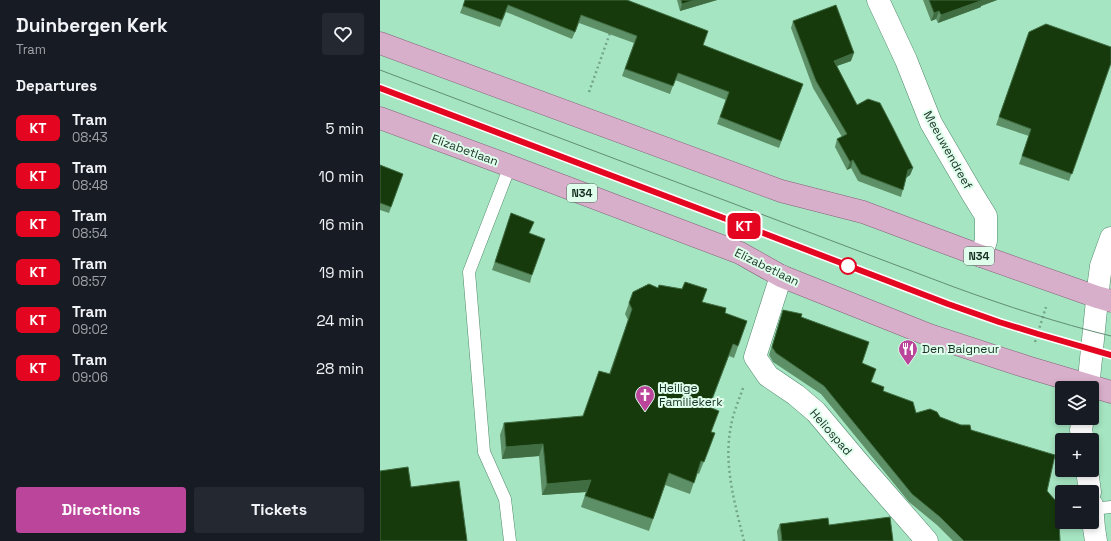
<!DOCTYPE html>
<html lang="en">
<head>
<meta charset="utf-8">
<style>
  :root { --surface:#171b24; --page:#242831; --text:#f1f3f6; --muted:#9ea1a6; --accent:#bb459b }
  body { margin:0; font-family:"Space Grotesk",sans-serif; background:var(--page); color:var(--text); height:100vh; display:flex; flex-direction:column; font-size:15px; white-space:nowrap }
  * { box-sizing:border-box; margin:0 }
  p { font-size:13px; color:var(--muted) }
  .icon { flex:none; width:22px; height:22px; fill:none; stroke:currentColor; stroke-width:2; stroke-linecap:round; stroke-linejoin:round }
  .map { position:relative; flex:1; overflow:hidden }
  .drawer { display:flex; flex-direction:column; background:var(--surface); width:380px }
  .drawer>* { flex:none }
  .badge { padding:0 8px; border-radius:6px; font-size:14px; line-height:26px }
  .tools { position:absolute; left:675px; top:381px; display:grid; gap:8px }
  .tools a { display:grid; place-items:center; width:44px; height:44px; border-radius:4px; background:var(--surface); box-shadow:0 2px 6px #0003; font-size:20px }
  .map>.badge { position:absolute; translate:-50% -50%; box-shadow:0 0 0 2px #fff }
  h2 { padding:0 16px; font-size:15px; line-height:36px }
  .round { display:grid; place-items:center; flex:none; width:42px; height:42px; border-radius:4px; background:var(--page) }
  .headline { display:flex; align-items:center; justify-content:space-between; height:68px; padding:0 16px }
  h1 { font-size:19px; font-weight:800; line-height:30px }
  .button { display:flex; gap:8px; margin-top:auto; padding:8px 16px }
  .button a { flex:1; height:46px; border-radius:4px; background:var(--accent); color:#fff; font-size:16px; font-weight:800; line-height:46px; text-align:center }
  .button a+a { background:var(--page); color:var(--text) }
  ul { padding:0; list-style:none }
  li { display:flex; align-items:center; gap:12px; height:48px; padding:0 16px }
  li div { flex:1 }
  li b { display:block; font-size:15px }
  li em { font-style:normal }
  li .badge { min-width:44px; font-weight:700; text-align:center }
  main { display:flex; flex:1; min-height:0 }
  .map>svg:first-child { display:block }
</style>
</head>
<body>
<main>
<section class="drawer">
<div class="headline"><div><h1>Duinbergen Kerk</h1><p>Tram</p></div><a class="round"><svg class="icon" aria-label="heart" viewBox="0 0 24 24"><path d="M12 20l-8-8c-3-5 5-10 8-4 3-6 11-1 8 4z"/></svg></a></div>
<h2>Departures</h2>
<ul>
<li><span class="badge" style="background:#e40521;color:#fff">KT</span><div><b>Tram</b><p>08:43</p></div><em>5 min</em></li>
<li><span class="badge" style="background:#e40521;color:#fff">KT</span><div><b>Tram</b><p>08:48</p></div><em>10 min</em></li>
<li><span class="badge" style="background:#e40521;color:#fff">KT</span><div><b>Tram</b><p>08:54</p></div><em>16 min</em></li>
<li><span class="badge" style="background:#e40521;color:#fff">KT</span><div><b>Tram</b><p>08:57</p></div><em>19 min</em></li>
<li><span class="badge" style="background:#e40521;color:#fff">KT</span><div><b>Tram</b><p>09:02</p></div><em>24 min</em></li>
<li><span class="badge" style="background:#e40521;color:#fff">KT</span><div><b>Tram</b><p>09:06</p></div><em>28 min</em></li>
</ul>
<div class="button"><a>Directions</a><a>Tickets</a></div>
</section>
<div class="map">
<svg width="731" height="541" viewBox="0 0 731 541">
  <rect width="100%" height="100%" fill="#a6e5c2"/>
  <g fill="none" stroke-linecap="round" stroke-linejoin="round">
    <g stroke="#4e8a6b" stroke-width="13">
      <g id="lane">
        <path d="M713,509L731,507"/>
        <path d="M130,541L125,499L104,452L89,272L130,166"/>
      </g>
    </g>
    <g stroke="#4e8a6b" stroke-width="23">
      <g id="street">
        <path d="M498,0L526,60L551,123L593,195L606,216V241L601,256"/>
        <path d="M401,276L375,357L388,376L416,395L436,412L478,462L547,541"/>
        <path d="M708,388L719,281L721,266L731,238"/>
        <path d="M703,440L701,430L703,418"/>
        <path d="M707,470L710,492"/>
        <path d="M712,505L714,528L716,541"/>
      </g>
    </g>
    <g stroke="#846079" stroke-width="23">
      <g id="primary">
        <path d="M0,43L401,191L483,212L601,256L717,297L731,301"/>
        <path d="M0,118L130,166L360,253L401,276L549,335L647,367L731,392"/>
      </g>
    </g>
    <g stroke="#73a58a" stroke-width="2.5" stroke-dasharray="2 3" stroke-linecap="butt">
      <path d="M209,92L230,33"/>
      <path d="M655,342L666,307"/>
      <path d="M363,388C359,400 353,413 351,426C343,464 355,504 364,541"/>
    </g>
    <use href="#lane" stroke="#fff" stroke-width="12"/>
    <use href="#street" stroke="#fff" stroke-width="22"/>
    <use href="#primary" stroke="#d8afca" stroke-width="22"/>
    <g stroke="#608d75" stroke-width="1">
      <path d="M0,70L574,287C626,306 678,323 731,336"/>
      <path d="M0,88C126,136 252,182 377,230C494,276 609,324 731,355"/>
    </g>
  </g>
  <g fill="#5e9067">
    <path d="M85,0H247L323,45L423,84L399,148L337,124L346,100L295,80L290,94L242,76L254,43L199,23L192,39L126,12L120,27L80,13Z"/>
    <path d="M297,0H337L300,11Z"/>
    <path d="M543,0H617L601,6V7L558,23L556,19L551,21Z"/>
    <path d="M413,21L471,61L457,66L477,105L533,168L530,175L526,177L521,197L478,181L471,168L467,170L455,147L457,139L462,137L433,88L411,28Z"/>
    <path d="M649,32L731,63L689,181L639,164L649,136L616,125Z"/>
    <path d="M0,165L23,174L9,213L0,210Z"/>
    <path d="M131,213L149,233L152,275L150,283L112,270Z"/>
    <path d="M278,288L322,302L345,313L367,321L354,358L349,356L329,408L331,432L335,433L319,474L317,473L310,494L285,485L269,531L201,507L206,492L162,495L159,456L122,459L120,435L124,423L203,416L229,374L248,320L245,314L253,292Z"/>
    <path d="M403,310L421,317L482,363L491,382L503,391L536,413L560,417L591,430L667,491L682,508V518L679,523L680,541H573L557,525L529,502L441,394L393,362L389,355Z"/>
    <path d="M400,524L449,525L513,541H398L397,531Z"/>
  </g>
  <g fill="#416d43">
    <path d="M315,0H337L300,11L302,4Z"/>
    <path d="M603,0H617L601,6V7L558,23L561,15Z"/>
    <path d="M559,11L556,19L551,21L554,13Z"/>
    <path d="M474,53L471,61L451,68L454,61Z"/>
    <path d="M473,160L471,168L467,170L470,162Z"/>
    <path d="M533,168L530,175L526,178L528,170Z"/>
    <path d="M163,444L159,456L122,459L126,447Z"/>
    <path d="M211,480L206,492L162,495L167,484Z"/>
    <path d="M682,515L681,519L676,529L679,521Z"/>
  </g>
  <g fill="#163a0c" stroke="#416d43">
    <path d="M85,0H247L328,31L323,45L423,84L401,141L340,117L349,92L298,73L293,86L245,69L257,36L201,15L195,32L128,5L122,20L83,6Z"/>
    <path d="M301,0H315L302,4Z"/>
    <path d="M549,0H603L561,15L559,11L554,13Z"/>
    <path d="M456,5L474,53L454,61L477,105L488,99L500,103L512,126L533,168L528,170L523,190L481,174L473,160L470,162L457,139L467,134L436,81L413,21Z"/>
    <path d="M666,24L731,47V63L692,174L642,156L651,129L619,117L649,32Z"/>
    <path d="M0,165L23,174L11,207L0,203Z"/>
    <path d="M131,213L154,222L149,233L165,239L152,275L115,262Z"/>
    <path d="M305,282L327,289L322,302L346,308L345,313L367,321L358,346L353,344L329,407L339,411L331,432L335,433L324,462L321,461L314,483L289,473L273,519L205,496L211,480L167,484L163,444L126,447L124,423L203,416L219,371L230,374L252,309L249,303L253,292L269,284L278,288L279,285L302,289Z"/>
    <path d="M403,310L422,314L421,317L489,342L482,363L496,369L491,382L504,387L503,391L533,402L536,413L550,409L557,412L560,417L581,425H590L591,430L675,455L667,491L682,508V515L679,521L680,541H584L560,517L532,494L444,386L396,353L392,347Z"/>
    <path d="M28,467L31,487L79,481L87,541H0V471Z"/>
    <path d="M510,517L513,541H402L400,524L448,518L449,525Z"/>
  </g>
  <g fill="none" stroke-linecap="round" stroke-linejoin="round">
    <g stroke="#fff" stroke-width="9">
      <path id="line" d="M0,88L370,228L568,304L619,322L658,334L731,355"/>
    </g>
    <use href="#line" stroke="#e40521" stroke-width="6"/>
  </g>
  <defs>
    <g id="restaurant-pin" transform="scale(1)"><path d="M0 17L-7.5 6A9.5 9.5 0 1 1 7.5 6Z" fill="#bb459b" stroke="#dffeec"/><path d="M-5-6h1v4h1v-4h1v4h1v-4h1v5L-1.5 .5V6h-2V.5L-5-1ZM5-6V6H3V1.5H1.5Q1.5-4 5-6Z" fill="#fff"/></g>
    <g id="church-pin" transform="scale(1)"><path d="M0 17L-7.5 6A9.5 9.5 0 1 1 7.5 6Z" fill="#bb459b" stroke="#dffeec"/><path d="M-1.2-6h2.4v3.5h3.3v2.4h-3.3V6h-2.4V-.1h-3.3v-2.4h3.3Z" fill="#fff"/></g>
  </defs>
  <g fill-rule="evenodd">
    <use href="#restaurant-pin" x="528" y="349"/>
    <use href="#church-pin" x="265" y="395"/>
  </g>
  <circle fill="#fff" stroke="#e40521" stroke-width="2" cx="468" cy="266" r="8"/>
  <g text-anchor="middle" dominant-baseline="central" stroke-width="4" stroke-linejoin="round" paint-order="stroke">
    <g fill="#dffeec" stroke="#546e60" stroke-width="1">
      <rect x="187" y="184" width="30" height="18" rx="3"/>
      <rect x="584" y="247" width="30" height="18" rx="3"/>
    </g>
    <g font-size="11" font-weight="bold" fill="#183124">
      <text x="202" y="193">N34</text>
      <text x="599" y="256">N34</text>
    </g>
    <g font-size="12" fill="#183124" stroke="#dffeec">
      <text transform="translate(85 150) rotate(20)">Elizabetlaan</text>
      <text transform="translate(568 150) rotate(61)">Meeuwendreef</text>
      <text transform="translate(387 267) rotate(26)">Elizabetlaan</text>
      <text transform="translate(451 432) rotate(49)">Heliospad</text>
    </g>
    <g font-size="12" fill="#183124" stroke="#dffeec" text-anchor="start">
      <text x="542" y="349">Den Baigneur</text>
      <text x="279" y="388">Heilige<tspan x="279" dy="14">Familiekerk</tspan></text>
    </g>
  </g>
</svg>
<div class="tools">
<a><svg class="icon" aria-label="layers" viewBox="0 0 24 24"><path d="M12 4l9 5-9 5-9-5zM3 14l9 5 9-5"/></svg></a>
<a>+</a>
<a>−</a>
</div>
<b class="badge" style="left:364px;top:226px;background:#e40521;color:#fff">KT</b>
</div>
</main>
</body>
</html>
